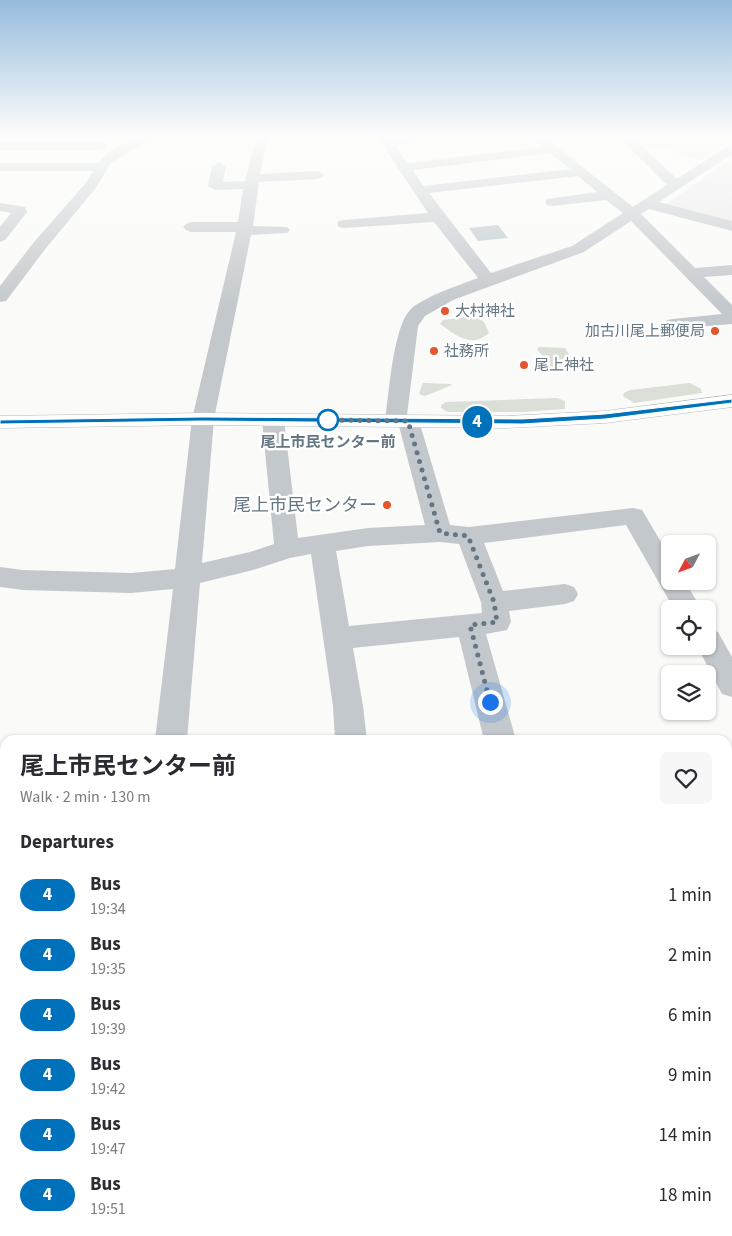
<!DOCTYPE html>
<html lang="en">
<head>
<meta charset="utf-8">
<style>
  :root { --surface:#fff; --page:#f7f7f7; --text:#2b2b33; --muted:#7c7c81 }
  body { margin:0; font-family:"Source Sans 3","Noto Sans JP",sans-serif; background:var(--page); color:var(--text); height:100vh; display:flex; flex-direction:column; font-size:19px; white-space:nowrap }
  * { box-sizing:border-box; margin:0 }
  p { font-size:16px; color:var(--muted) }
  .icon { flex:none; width:28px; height:28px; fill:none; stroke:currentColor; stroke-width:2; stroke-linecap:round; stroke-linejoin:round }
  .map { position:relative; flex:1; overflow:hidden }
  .drawer { position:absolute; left:0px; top:735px; width:732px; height:501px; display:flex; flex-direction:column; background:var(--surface); border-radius:15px 15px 0 0; box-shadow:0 1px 4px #0004 }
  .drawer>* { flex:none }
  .badge { padding:0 10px; border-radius:16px; font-size:18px; line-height:32px }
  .needle { width:32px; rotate:229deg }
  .fabs { position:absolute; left:661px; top:535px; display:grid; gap:10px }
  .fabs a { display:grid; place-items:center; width:55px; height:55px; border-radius:8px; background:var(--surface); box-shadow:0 1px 4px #0004; font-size:25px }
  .you { position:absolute; width:25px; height:25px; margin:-12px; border:4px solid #fff; border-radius:50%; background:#1a73e8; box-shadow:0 0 0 8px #1a73e833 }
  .map>.badge { position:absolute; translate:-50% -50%; box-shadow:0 0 0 2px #fff }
  h2 { padding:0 20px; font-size:19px; line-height:45px }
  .round { display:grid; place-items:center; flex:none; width:52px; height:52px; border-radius:8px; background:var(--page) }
  .head { display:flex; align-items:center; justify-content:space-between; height:85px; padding:0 20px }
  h1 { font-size:24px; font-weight:700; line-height:38px }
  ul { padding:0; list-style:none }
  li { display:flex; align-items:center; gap:15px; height:60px; padding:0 20px }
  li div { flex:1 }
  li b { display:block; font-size:19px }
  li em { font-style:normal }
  li .badge { min-width:55px; font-weight:700; text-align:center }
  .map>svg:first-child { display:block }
</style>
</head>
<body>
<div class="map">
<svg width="732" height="1236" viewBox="0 0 732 1236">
  <rect width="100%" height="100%" fill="#fafaf8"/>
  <g fill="#e8e9e9">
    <path d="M627,135H732V139L700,160L676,154L680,151L670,147L641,148Z"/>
    <path d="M732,158V224L665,205Z"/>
  </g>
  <g fill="#dadfd7">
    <path d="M474,316L484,322L489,333C471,349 456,335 440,324L443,320Z"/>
    <path d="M614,327L617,328L621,336L591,338L585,336V334L596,328Z"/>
    <path d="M539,347L565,348L575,364L565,369L551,367L537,349Z"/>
    <path d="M423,383L451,384L452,385L425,396L419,394Z"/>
    <path d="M690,383L701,389L702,393L634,403L623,396L624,393L630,390Z"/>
    <path d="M557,398L565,401V409L522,412H448L441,408V405L446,402Z"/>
  </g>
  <path fill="#bbc7cb" d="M498,225L508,238L478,241L469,228Z"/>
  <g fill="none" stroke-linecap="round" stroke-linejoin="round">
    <g stroke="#b5babe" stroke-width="1">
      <path id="major" d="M732,395V407L605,423L506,428L203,425L0,428V416L203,413L506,416L605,411Z"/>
    </g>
    <g fill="#c3c8cc" fill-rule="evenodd">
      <path d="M142,135H152L153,137L111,163L95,189L46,248L6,301L0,302V286L34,242L85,184L93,171H0V163H98L109,152Z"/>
      <path d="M256,135H268L260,174L318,171L325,175L318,179L259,182L253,226L287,227L290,230L287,233L251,235L214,419L202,563L250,552L274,544L262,420L265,415L273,414L281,415L284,420L298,538L368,528L425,525L399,426L388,425L385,420C389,394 393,326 411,309C425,296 460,285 478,278L434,222L344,228L339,227L337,224L339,221L344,220L428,213L376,135H388L391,139L411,135H431L429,138L396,146L407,163L542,147L529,135H542L633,207L668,184L665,183L617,135H630L675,177L678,178L732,144V154L659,202L732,221V231L649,209L641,214L695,268L732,265V275L704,277L732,305V324L673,329L667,328L664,324L667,320L673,319L722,314L631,221L584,252L453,300L425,316L418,326L407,415L416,416L419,421L450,525L469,527L633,508L642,510L670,557V581H685L701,609H674L626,525L484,543L503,591L565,584L574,587L578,594L574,601L565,604L509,611L511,622L507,630L486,634L516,740H484L459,637L353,648L363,706L367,740H335L333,706L311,554L290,558L253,570L200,583L187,740H155L173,589L131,593L23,590L0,587V567L23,570L131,573L175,569L192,419L236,232H191L186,230L183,227L186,224L191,222H238L243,189L215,190L208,186L212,166L219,162L226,166L223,182L245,181ZM550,153L570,169L423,186L413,170ZM578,176L597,192L547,199L545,202L547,205L552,206L606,200L623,213L572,246L491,273L429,193ZM440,542L459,544L481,602L482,613L349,626L336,551L368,546Z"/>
      <path d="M463,135H477L471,139L465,138Z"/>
      <path d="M0,142H102L108,146L102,150H0Z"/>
      <path d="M0,203L25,207L27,212L5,240L0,242V227L11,213L0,211Z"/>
      <path d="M708,629L718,632L732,657V697L722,694L697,646H708Z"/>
      <path d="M0,776L5,777V807L0,806Z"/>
      <path d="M728,795L732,797V835L728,833Z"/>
      <path d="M85,1231H132V1236H84Z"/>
    </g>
    <use href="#major" fill="#fff" fill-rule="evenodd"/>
  </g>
  <linearGradient id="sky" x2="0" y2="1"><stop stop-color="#96bcdc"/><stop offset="0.44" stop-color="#fdfdfc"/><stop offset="1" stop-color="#fdfdfc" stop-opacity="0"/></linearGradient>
  <rect width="732" height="308" fill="url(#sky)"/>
  <path fill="#0072bc" stroke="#fff" d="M732,399V403L605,419L522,424L202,421L0,424V420L202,417L522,419L605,414Z"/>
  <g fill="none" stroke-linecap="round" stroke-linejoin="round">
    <path stroke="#657683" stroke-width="5" stroke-dasharray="0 9" d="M328,420H326L408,421L440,533L468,536L494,602L497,622L470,625L490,702"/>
  </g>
  <g fill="#e4572e" stroke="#fff" stroke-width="2">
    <circle cx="445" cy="311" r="5"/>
    <circle cx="715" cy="331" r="5"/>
    <circle cx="434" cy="351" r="5"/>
    <circle cx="524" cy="365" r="5"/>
    <circle cx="387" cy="505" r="5"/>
  </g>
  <circle fill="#fff" stroke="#0072bc" stroke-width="2.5" cx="328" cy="420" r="10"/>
  <g text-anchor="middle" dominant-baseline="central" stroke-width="5" stroke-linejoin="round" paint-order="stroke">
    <g font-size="15" fill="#657683" stroke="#fff" text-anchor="start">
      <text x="455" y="311">大村神社</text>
      <text x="705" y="331" text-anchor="end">加古川尾上郵便局</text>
      <text x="444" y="351">社務所</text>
      <text x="534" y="365">尾上神社</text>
    </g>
    <g font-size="15" font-weight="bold" fill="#657683" stroke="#fff">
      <text x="328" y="442">尾上市民センター前</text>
    </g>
    <g font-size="18" fill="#657683" stroke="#fff" text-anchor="end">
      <text x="377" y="505">尾上市民センター</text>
    </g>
  </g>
</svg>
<div class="fabs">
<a><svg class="needle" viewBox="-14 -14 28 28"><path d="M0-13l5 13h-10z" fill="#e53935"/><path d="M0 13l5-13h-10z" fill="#7c7c81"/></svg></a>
<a><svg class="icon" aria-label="locate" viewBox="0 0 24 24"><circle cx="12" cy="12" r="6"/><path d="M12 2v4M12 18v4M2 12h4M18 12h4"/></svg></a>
<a><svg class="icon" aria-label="layers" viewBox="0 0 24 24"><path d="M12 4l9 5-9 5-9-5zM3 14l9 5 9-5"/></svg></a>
</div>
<div class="you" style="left:490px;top:702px"></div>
<b class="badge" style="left:477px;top:422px;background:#0072bc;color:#fff">4</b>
<section class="drawer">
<div class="head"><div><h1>尾上市民センター前</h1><p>Walk · 2 min · 130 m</p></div><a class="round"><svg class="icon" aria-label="heart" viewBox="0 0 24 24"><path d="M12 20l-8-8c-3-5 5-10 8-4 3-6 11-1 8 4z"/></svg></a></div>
<h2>Departures</h2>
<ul>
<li><span class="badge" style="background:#0072bc;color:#fff">4</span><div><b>Bus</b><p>19:34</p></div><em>1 min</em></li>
<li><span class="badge" style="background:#0072bc;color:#fff">4</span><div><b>Bus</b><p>19:35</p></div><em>2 min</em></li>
<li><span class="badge" style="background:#0072bc;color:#fff">4</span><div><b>Bus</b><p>19:39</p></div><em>6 min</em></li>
<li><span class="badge" style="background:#0072bc;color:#fff">4</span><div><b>Bus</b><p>19:42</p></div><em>9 min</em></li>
<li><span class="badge" style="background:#0072bc;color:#fff">4</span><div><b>Bus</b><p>19:47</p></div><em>14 min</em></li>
<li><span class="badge" style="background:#0072bc;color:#fff">4</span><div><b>Bus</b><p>19:51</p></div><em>18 min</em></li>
</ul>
</section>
</div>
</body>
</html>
